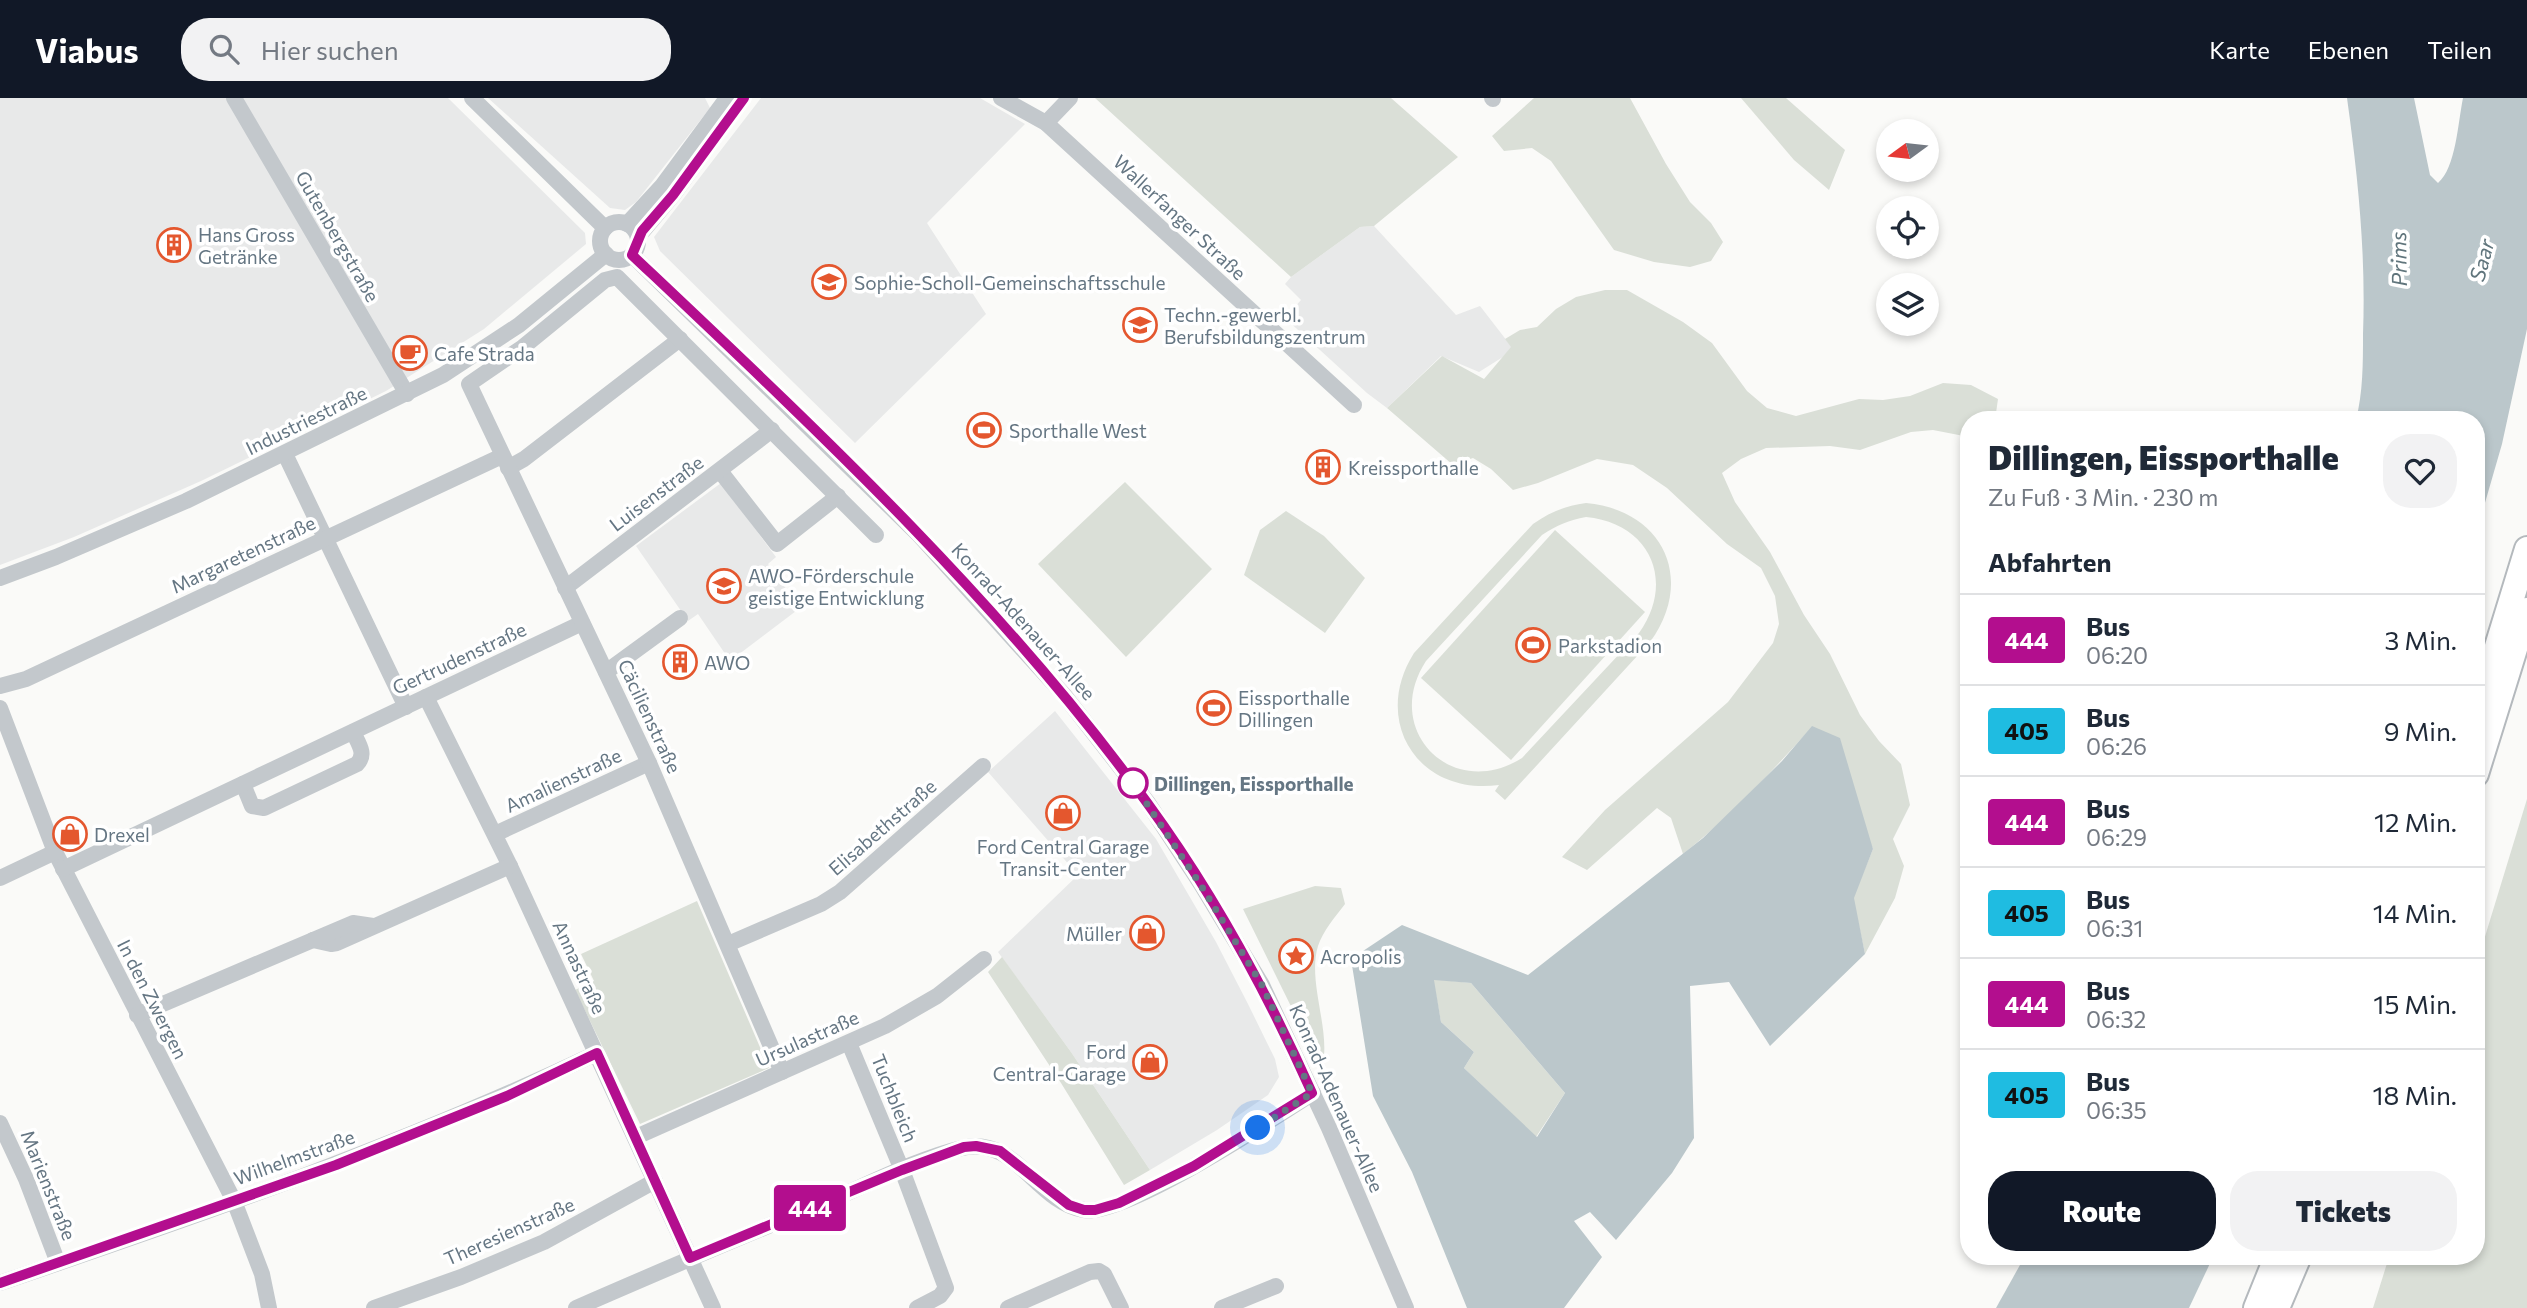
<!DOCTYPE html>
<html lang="de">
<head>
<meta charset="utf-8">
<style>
  :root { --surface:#fff; --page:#f2f2f3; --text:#1f2937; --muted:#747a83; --line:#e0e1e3; --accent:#111827 }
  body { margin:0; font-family:Commissioner,sans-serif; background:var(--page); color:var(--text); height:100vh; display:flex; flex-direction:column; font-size:26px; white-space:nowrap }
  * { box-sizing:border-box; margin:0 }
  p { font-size:23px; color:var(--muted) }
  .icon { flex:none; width:38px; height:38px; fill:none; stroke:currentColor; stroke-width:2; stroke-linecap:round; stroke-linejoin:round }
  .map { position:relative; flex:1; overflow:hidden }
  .panel { position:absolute; left:1960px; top:313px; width:525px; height:854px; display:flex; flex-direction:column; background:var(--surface); border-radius:28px; box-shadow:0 4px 10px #0003 }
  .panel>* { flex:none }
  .badge { padding:0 14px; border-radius:5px; font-size:24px; line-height:46px }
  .needle { width:46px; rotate:255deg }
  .buttons { position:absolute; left:1876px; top:21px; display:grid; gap:14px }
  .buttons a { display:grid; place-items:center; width:63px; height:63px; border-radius:50%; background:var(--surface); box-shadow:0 4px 10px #0003; font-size:35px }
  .you { position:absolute; width:35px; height:35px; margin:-18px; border:5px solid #fff; border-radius:50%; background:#1a73e8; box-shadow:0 0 0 10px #1a73e833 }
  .map>.badge { position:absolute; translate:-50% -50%; box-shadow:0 0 0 4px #fff }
  h2 { padding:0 28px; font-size:26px; line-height:63px }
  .round { display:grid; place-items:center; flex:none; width:74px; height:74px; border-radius:28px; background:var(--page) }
  .overview { display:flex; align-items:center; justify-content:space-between; height:119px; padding:0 28px }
  h1 { font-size:33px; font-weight:800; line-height:52px }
  .action { display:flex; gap:14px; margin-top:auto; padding:14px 28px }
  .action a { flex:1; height:80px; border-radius:28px; background:var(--accent); color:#fff; font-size:28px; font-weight:800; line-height:80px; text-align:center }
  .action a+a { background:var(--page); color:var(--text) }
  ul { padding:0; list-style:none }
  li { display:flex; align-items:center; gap:21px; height:91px; padding:0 28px; border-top:2px solid var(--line) }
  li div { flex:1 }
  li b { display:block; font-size:26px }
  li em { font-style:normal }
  li .badge { min-width:77px; font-weight:700; text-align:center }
  header { display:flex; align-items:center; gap:42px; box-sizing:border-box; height:98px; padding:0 35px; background:var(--accent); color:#fff }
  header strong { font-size:33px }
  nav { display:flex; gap:38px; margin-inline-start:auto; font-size:24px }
  .search { width:490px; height:63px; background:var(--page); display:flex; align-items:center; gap:18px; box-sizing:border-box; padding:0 24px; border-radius:28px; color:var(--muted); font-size:26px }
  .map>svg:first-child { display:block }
</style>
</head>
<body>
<header>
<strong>Viabus</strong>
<div class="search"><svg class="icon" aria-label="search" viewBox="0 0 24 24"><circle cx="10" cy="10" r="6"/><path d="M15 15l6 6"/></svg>Hier suchen</div>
<nav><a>Karte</a><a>Ebenen</a><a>Teilen</a></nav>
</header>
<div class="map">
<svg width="2527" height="1210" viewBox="0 0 2527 1210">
  <rect width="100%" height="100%" fill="#fafaf8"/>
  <g fill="#e8e9e9">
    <path d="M0,0H448L585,135L586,146L484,231L386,293L201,383L74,439L0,467Z"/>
    <path d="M488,0H705L710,10L636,104L625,112L610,110Z"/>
    <path d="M761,0H980L1025,26L927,125L986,216L855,345L660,153L654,139Z"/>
    <path d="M1374,128L1456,217L1480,208L1514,252L1479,274L1441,258L1387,310L1367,295L1285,220L1301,202L1285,186L1291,179L1360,129Z"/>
    <path d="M721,385L776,459L768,466L800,510L730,563L698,516L688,523L636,448Z"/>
    <path d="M1055,613L1156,741L1216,844L1248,906L1275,961L1279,979L1268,997L1217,1032L1150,1072L1071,954L998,854L1078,777L988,674Z"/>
  </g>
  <g fill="#dadfd7" fill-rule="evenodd">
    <path d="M1095,0H1391L1458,59L1374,128L1360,129L1291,179Z"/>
    <path d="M1534,0H1630L1666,66L1690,104L1711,125L1723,144L1711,163L1690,169L1654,164L1614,152L1551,63L1532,50L1504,53L1492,38Z"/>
    <path d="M1741,0H1786L1845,52L1829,92L1794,62Z"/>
    <path d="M1605,192H1627L1683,224L1712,245L1747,293L1767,310L1796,318L1859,301L1883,302L1910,298L1943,285L1971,287L1998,301L1995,322H1969V339L1933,332L1911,334L1860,352L1830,348L1766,350L1741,361L1722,375L1735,404L1770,454L1804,517L1830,556L1860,617L1879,643L1901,666L1910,707L1893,741L1904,768L1895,800L1865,856L1853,800L1873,751L1812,629C1772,673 1730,719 1683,756L1671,720L1657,710L1587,772L1562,759L1605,712L1728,604L1773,545L1779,526L1775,498L1761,470L1727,446L1667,390L1633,367L1597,361L1538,385L1513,392L1491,371L1473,360L1453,367L1387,310L1442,258L1484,281L1511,249L1505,241L1520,232L1537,229L1556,211L1576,199Z"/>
    <path d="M1125,384L1212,471L1126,559L1038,466Z"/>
    <path d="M1586,405C1663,412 1696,481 1650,544L1505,702L1495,693L1499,687C1418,698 1371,623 1414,555L1533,426C1550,414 1565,408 1586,405ZM1586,419C1650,425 1676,483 1639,535L1522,660C1452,704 1381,632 1426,563L1542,437C1557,427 1569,422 1586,419Z"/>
    <path d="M1286,413L1324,438L1365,480L1325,535L1244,477L1260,432Z"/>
    <path d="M1555,432L1645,514L1511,662L1421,580Z"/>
    <path d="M2527,701V1210H2373L2389,1159L2476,1158V868Z"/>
    <path d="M1315,788L1341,790L1345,806C1335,819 1323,833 1318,848C1308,881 1327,923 1324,958L1312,951L1243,811Z"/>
    <path d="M697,803L769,970L640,1026L575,892L594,883L581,856Z"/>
    <path d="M1002,859L1071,954L1150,1072L1124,1087L1061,985L988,874Z"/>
    <path d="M1433,881L1471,885L1565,995L1536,1039L1464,970L1474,954L1441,924Z"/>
  </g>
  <g fill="#bbc7cb" fill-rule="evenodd">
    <path d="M2347,0H2414L2430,77L2438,85C2456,70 2458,24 2463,0H2527V231L2502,346L2476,436V322H2356C2363,294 2363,266 2363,236C2366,156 2358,79 2347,0Z"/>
    <path d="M1812,628L1840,640L1873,751L1854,800L1865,856L1770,948L1729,884L1690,888L1694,1040L1672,1075L1616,1142L1590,1114L1574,1123L1602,1159L1564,1210H1467L1412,1074L1373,998L1351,861L1402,827L1528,877L1703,740L1782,663ZM1434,882L1471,885L1565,995L1537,1039L1464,970L1474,954L1441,924Z"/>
    <path d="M2025,1158H2213V1159L2189,1210H1996Z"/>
  </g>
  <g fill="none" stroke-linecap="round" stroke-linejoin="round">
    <g stroke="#b4b9bd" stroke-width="28">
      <g id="highway">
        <path d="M2476,617L2527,451"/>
        <path d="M2476,676L2527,512"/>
        <path d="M2256,1210L2277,1158"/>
        <path d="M2277,1210L2299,1158"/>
      </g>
    </g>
    <g stroke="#c3c8cc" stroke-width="16">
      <path d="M234,0L407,296"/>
      <path d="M472,0L605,130"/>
      <path d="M1001,0L1046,25L1354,307"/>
      <path d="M1492,0L1493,1"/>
      <path d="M1046,25L1070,0"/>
      <circle cx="619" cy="143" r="19"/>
      <path d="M627,126L662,88L727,0"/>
      <path d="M638,139L673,97L743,0"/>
      <path d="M632,157L918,436L1064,597L1148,705L1201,786L1262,887L1329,1030L1406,1210"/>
      <path d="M285,356L406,609"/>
      <path d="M508,370L524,361L680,241"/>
      <path d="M720,373L777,446L838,398"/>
      <path d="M0,480L56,459L186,403L443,277L519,227L606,156"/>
      <path d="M565,490L772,332"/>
      <path d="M606,574L680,520"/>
      <path d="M0,588L26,581L502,358"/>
      <path d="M426,599L510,768L713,1210"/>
      <path d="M0,610L55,754L234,1103L262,1176L269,1210"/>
      <path d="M243,686L252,708L264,710L357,666C367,656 358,645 353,634"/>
      <path d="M495,736L649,665"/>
      <path d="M63,771L582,525"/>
      <path d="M0,780L55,754"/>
      <path d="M313,842L331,846L337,845L510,768"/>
      <path d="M728,846L821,806L840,794L983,668"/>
      <path d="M137,917L353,825L373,828"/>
      <path d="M849,945L902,1072L946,1190L940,1198L917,1210"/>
      <path d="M782,974L649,665L469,286L523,249L605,182L617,179L876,437"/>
      <path d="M0,1025L26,1081L58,1165"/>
      <path d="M636,1039L885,928L937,898L984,861"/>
      <path d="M0,1185C203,1116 403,1047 597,955"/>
      <path d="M374,1210L461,1179L544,1144L655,1083"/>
      <path d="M576,1210C661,1173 747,1136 834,1101C873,1084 920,1060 962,1050C1017,1037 1035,1104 1084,1112C1124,1119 1274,1020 1313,995"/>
      <path d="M1008,1210L1090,1174L1099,1173L1104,1176L1121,1210"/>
      <path d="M1222,1210L1276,1188"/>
    </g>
    <use href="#highway" stroke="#fff" stroke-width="24"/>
  </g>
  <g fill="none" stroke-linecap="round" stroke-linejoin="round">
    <g stroke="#fff" stroke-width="16">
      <path id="line" d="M0,1185L336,1067L507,998L597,955L690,1160L902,1072L964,1049L976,1048L1000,1053L1069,1107L1084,1112H1095L1119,1105L1194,1068L1312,995C1267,894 1213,795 1148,706C1002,504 813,328 632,157L642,133L673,97L744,0"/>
    </g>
    <use href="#line" stroke="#b30e8e" stroke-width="10"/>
    <path stroke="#657683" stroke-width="7" stroke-dasharray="0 12.6" d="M1133,685L1200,786L1262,887L1312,995L1258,1030"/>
  </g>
  <defs>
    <g id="building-ring" transform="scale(1.75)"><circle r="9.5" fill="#fff" stroke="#e4572e" stroke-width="1.5"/><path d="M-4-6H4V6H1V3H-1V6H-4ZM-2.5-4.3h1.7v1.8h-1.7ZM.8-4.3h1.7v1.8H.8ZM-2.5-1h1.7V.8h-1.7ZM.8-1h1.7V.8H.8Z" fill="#e4572e"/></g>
    <g id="school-ring" transform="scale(1.75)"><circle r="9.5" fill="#fff" stroke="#e4572e" stroke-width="1.5"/><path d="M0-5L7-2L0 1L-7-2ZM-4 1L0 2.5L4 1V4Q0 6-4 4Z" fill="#e4572e"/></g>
    <g id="cafe-ring" transform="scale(1.75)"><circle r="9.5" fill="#fff" stroke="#e4572e" stroke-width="1.5"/><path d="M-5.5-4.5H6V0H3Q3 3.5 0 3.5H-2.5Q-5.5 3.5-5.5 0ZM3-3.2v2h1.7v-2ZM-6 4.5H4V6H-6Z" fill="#e4572e"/></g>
    <g id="stadium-ring" transform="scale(1.75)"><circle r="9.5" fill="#fff" stroke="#e4572e" stroke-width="1.5"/><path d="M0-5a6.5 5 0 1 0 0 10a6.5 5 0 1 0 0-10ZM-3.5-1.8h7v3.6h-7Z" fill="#e4572e"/></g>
    <g id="shop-ring" transform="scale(1.75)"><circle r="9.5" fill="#fff" stroke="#e4572e" stroke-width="1.5"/><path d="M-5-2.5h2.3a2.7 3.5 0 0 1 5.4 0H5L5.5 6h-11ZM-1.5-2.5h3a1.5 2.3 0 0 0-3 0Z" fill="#e4572e"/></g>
    <g id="sight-ring" transform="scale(1.75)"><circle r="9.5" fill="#fff" stroke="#e4572e" stroke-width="1.5"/><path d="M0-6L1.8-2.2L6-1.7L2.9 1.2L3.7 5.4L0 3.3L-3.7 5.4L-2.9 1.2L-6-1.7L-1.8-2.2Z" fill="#e4572e"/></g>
  </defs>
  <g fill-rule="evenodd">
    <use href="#building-ring" x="174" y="147"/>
    <use href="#school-ring" x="829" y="184"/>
    <use href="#school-ring" x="1140" y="227"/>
    <use href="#cafe-ring" x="410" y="255"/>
    <use href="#stadium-ring" x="984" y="332"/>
    <use href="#building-ring" x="1323" y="369"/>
    <use href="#school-ring" x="724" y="488"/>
    <use href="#stadium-ring" x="1533" y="547"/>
    <use href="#building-ring" x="680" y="564"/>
    <use href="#stadium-ring" x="1214" y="610"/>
    <use href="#shop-ring" x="1063" y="715"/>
    <use href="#shop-ring" x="70" y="736"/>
    <use href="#shop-ring" x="1147" y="835"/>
    <use href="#sight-ring" x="1296" y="858"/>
    <use href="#shop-ring" x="1150" y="964"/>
  </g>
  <circle fill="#fff" stroke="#b30e8e" stroke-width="3.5" cx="1133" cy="685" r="14"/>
  <g text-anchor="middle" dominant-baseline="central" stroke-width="7" stroke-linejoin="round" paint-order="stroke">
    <g font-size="19" fill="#657683" stroke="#fff">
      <text transform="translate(1180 119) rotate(43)">Wallerfanger Straße</text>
      <text transform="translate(338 138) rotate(60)">Gutenbergstraße</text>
      <text transform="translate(306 322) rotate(-26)">Industriestraße</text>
      <text transform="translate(656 395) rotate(-37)">Luisenstraße</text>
      <text transform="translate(243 456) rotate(-25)">Margaretenstraße</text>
      <text transform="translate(1024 523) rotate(48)">Konrad-Adenauer-Allee</text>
      <text transform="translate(459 560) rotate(-25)">Gertrudenstraße</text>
      <text transform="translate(650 618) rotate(65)">Cäcilienstraße</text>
      <text transform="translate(563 682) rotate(-25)">Amalienstraße</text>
      <text transform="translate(882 729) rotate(-41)">Elisabethstraße</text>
      <text transform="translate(580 869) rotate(65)">Annastraße</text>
      <text transform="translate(153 901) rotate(63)">In den Zwergen</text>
      <text transform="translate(807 940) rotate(-24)">Ursulastraße</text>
      <text transform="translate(895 1000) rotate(68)">Tuchbleich</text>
      <text transform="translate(1337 1000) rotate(66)">Konrad-Adenauer-Allee</text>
      <text transform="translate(294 1059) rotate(-20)">Wilhelmstraße</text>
      <text transform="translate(49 1087) rotate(68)">Marienstraße</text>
      <text transform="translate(509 1133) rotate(-24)">Theresienstraße</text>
    </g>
    <g font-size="19" fill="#657683" stroke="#fff" text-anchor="start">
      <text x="198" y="136">Hans Gross<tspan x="198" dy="22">Getränke</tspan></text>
      <text x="854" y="184">Sophie-Scholl-Gemeinschaftsschule</text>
      <text x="1164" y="216">Techn.-gewerbl.<tspan x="1164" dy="22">Berufsbildungszentrum</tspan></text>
      <text x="434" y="255">Cafe Strada</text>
      <text x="1009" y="332">Sporthalle West</text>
      <text x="1348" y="369">Kreissporthalle</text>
      <text x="748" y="477">AWO-Förderschule<tspan x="748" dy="22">geistige Entwicklung</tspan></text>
      <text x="1558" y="547">Parkstadion</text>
      <text x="704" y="564">AWO</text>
      <text x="1238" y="599">Eissporthalle<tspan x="1238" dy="22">Dillingen</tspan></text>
      <text x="94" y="736">Drexel</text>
      <text x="1063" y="748" text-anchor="middle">Ford Central Garage<tspan x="1063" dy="22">Transit-Center</tspan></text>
      <text x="1122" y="835" text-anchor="end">Müller</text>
      <text x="1320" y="858">Acropolis</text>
      <text x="1126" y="953" text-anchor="end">Ford<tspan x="1126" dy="22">Central-Garage</tspan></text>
    </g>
    <g font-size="19" font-weight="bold" fill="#657683" stroke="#fff" text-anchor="start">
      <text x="1154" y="685">Dillingen, Eissporthalle</text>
    </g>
    <g font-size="21" font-style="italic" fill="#60757c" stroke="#fff">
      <text transform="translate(2398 161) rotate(-91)">Prims</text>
      <text transform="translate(2481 162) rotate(-75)">Saar</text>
    </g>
  </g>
</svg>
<div class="buttons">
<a><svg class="needle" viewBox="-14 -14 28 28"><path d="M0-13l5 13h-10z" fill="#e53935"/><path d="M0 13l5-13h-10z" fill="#747a83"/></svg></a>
<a><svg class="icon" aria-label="locate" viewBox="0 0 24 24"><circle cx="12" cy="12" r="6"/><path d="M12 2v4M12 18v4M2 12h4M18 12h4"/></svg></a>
<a><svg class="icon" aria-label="layers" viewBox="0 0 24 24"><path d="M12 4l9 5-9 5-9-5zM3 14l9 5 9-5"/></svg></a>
</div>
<div class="you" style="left:1258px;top:1030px"></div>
<b class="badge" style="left:810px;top:1110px;background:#b30e8e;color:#fff">444</b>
<section class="panel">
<div class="overview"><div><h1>Dillingen, Eissporthalle</h1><p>Zu Fuß · 3 Min. · 230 m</p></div><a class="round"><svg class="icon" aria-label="heart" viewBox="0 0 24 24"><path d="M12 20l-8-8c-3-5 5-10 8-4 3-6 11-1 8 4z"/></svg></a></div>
<h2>Abfahrten</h2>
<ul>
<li><span class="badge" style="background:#b30e8e;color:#fff">444</span><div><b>Bus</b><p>06:20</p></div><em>3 Min.</em></li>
<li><span class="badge" style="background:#1fbce1;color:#111">405</span><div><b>Bus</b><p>06:26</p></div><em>9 Min.</em></li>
<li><span class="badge" style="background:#b30e8e;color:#fff">444</span><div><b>Bus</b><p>06:29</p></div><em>12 Min.</em></li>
<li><span class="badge" style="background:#1fbce1;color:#111">405</span><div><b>Bus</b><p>06:31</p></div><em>14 Min.</em></li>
<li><span class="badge" style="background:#b30e8e;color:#fff">444</span><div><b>Bus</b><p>06:32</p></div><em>15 Min.</em></li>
<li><span class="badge" style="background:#1fbce1;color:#111">405</span><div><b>Bus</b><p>06:35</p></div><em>18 Min.</em></li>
</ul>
<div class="action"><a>Route</a><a>Tickets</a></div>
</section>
</div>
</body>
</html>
